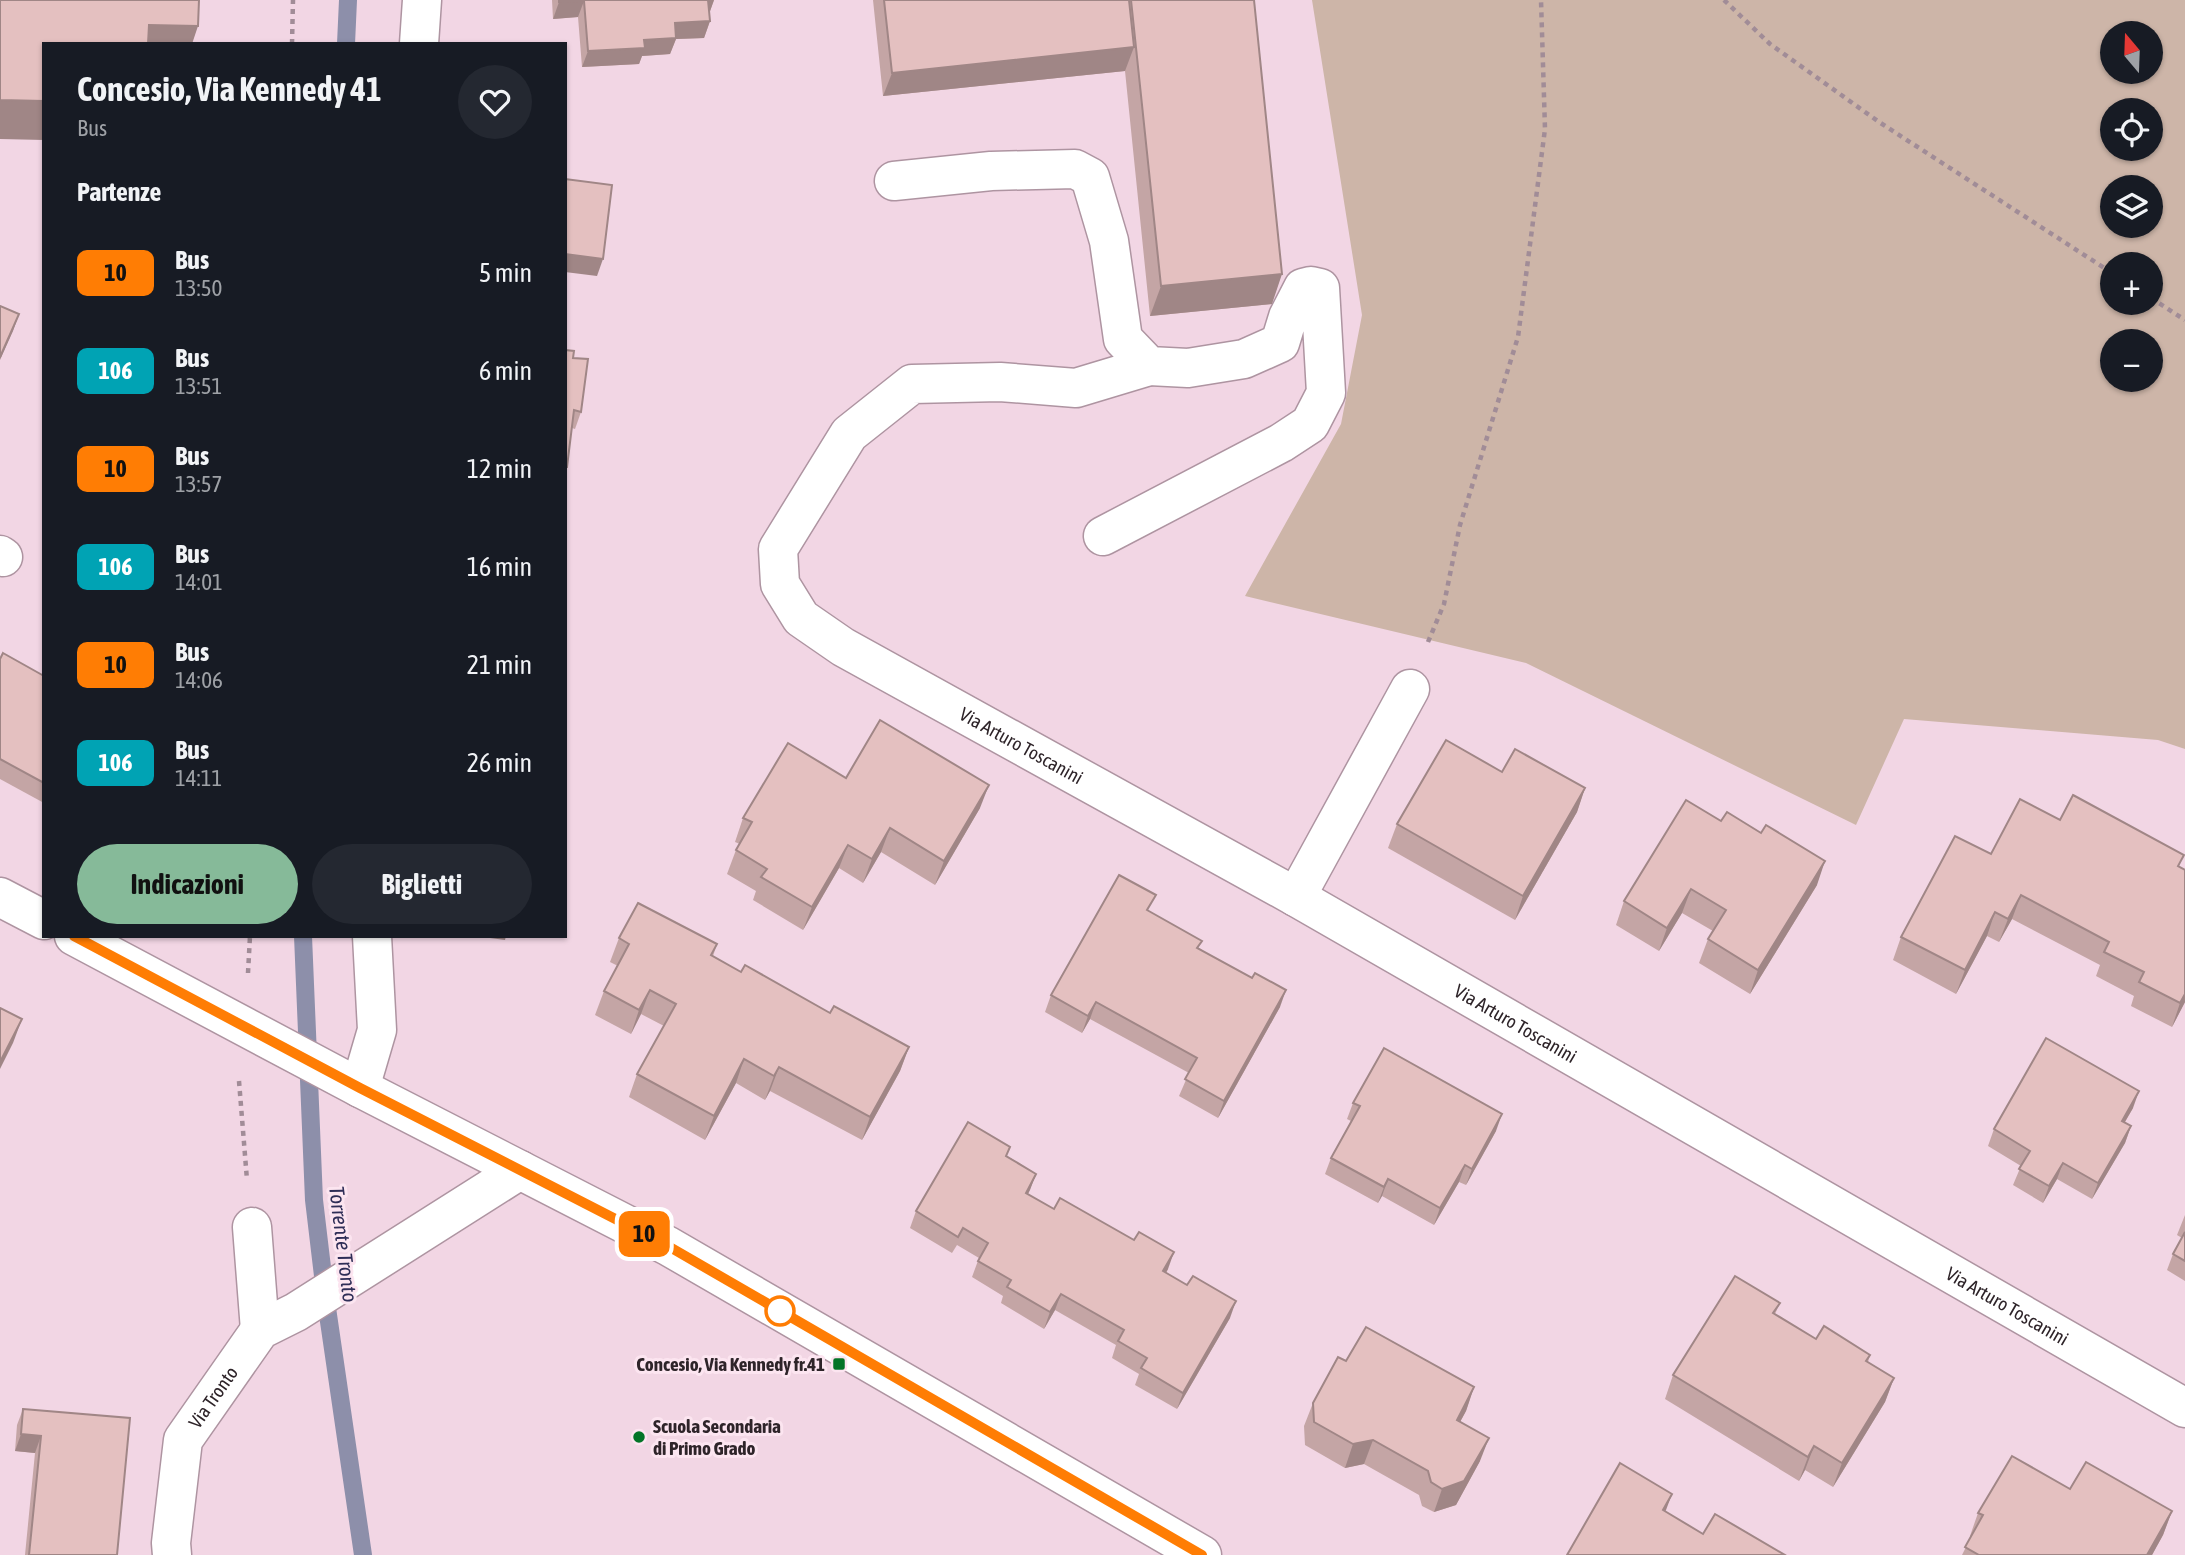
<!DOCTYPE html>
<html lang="it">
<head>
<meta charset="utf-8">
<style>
  :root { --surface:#171b24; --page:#242831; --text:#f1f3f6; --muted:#9ea1a6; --accent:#86ba99 }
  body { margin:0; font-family:"Asap Condensed",sans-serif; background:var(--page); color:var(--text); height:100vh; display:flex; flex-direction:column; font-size:26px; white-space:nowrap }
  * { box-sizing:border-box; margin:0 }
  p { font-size:23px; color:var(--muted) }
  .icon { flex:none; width:38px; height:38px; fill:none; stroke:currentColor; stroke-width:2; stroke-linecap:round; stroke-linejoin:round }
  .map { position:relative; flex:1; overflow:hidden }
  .side { position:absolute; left:42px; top:42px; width:525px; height:896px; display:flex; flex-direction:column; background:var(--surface); border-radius:0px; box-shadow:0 2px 5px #0004 }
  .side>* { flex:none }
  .badge { padding:0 14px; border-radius:10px; font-size:24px; line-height:46px }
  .needle { width:46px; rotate:341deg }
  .buttons { position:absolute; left:2100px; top:21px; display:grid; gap:14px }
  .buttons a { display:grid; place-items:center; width:63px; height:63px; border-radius:50%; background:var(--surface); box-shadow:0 2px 5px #0004; font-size:35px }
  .map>.badge { position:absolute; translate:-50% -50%; box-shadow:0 0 0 4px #fff }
  h2 { padding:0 35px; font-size:26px; line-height:63px }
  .round { display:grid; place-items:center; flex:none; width:74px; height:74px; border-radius:37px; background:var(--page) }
  .overview { display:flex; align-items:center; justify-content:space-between; height:119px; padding:0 35px }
  h1 { font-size:33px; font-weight:700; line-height:52px }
  .action { display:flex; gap:14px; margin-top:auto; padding:14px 35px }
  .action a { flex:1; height:80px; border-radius:42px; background:var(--accent); color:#111; font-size:28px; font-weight:700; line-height:80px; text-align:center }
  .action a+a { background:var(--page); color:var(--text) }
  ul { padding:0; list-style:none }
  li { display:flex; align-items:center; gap:21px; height:98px; padding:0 35px }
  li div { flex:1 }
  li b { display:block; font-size:26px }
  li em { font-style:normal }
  li .badge { min-width:77px; font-weight:700; text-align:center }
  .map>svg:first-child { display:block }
</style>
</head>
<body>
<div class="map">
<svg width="2185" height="1555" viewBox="0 0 2185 1555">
  <rect width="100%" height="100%" fill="#f2d6e4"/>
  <path fill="#cdb5a8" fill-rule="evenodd" d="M1312,0H2185V749L2158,740L1904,719L1856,825L1526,663L1245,596L1341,424L1362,315ZM2112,33H2151V72H2112ZM2112,110H2151V149H2112ZM2112,187H2151V226H2112ZM2112,264H2151V303H2112ZM2112,341H2151V380H2112Z"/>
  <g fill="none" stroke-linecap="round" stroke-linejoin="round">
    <g stroke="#8d8faa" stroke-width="18">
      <path d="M346,44L348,0"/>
      <path d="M303,936L314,1200L326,1301L363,1555"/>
    </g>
    <g stroke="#ae94a1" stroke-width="41">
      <g id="minor">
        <path d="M419,44L422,0"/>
        <path d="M894,181L991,171L1075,169L1090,177L1109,241L1123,339L1149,366L1188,368L1244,359L1280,343L1288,317L1303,288L1311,286L1320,288L1326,393L1310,424L1281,443L1103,536"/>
        <path id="s1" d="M1149,366L1076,388L1000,382L912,384L849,434L778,549L780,584L801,618L843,647L1296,897L2185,1408"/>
        <path d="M0,555L3,557"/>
        <path d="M0,897L44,920"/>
        <path d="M1296,897L1410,689"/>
        <path d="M74,936L360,1088L668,1246L1202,1555"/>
        <path d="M360,1088L377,1030L372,936"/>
        <path d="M252,1227L260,1330"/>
        <path id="s2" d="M172,1555L171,1543L183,1440L260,1330L296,1312L520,1170"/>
      </g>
    </g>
    <g stroke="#a18c97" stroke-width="4.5" stroke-dasharray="5 5" stroke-linecap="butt">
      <path d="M1724,0L1770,44L1879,122L2112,273"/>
      <path d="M292,44L293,0"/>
      <path d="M2151,298L2185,320"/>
      <path d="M1428,642L1444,604L1460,525L1518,337L1545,129L1541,0"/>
      <path d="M248,973L250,936"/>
      <path d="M239,1081L247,1180"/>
    </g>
    <use href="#minor" stroke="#fff" stroke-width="38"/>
  </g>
  <g fill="#c4a5a5">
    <path d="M552,0H714L709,14L710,21L704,38L676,39L670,54L642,56L639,64L582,67L578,17L553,19Z"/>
    <path d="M873,0H1254L1272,304L1150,316L1125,71L883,96Z"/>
    <path d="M573,358L581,412L575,429L572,428Z"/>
    <path d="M0,659L44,676V803L0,779Z"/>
    <path d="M1502,772L1585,788L1577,812L1515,920L1388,848L1397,824Z"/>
    <path d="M846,778L980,808L935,885L881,852L863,883L839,868L803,930L753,900L756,891L727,874L736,850L740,844L735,842L743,818Z"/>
    <path d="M1686,800L1817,885L1750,994L1699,963L1708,939L1713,931L1682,913L1659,951L1616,925L1624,901Z"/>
    <path d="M2060,820L2180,867L2185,1002L2172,1027L2131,1006L2134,996L2096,976L2100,965L2012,919L1999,942L1987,936L1956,994L1893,960L1901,937L1991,854Z"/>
    <path d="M1150,912L1280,1007L1218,1118L1179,1096L1189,1073L1090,1019L1082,1033L1045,1012L1051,995Z"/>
    <path d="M619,938L717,944L713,956L741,972L830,1013L909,1047L900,1071L862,1140L770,1091L765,1100L736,1083L705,1140L629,1097L637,1074L664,1026L641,1014L631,1034L595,1015L604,991L618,966L610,962Z"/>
    <path d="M1353,1103L1496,1131L1466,1185L1459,1182L1434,1225L1382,1196L1378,1203L1325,1174L1331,1158L1351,1121L1347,1119Z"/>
    <path d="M2133,1108L2125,1122L2131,1126L2125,1143L2092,1199L2057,1179L2043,1203L2013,1185L2021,1166L1988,1146L1994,1129Z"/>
    <path d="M1007,1156L1036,1174L1028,1194L1054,1209L1168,1269L1166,1273L1230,1318L1177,1409L1135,1385L1139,1374L1112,1358L1116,1345L1055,1310L1044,1329L1001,1303L1003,1296L972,1277L979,1258L957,1245L952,1253L910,1228L916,1211Z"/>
    <path d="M2185,1215V1281L2167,1270L2173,1254L2182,1238L2177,1235Z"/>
    <path d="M1780,1303L1775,1314L1816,1339L1870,1355L1868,1362L1894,1378L1885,1402L1833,1487L1805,1470L1799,1481L1665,1399L1673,1375Z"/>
    <path d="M1474,1387L1466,1411L1460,1422L1480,1461L1456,1505L1434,1512L1422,1506L1419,1495L1364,1464L1345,1468L1305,1445L1304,1426L1313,1403Z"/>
    <path d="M23,1409L117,1555H25L35,1453L15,1451L17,1425Z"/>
    <path d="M2070,1489L2172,1511L2163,1535L2152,1555H1962L1971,1537L1970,1536L1978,1513Z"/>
  </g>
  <g fill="#a08686">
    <path d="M707,0H714L709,14Z"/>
    <path d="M584,1L578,17L553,19L559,2Z"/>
    <path d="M710,21L704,38L676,39L670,54L642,56L639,64L582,67L588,51L644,40L675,23Z"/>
    <path d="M149,25L198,26L192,44H142Z"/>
    <path d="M1134,47L1125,71L883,96L892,73Z"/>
    <path d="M0,100L44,101V140L0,139Z"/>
    <path d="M565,254L603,259L597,276L565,272Z"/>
    <path d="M1282,274L1272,304L1150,316L1161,286Z"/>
    <path d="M19,314L13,331L0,360V357Z"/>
    <path d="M989,785L980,808L935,885L944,861Z"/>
    <path d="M1585,788L1577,812L1515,920L1523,896Z"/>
    <path d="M890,828L881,852L863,883L872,859Z"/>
    <path d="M848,845L839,868L803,930L812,907Z"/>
    <path d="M1825,861L1817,885L1750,994L1758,970Z"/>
    <path d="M1691,889L1682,913L1659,951L1667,928Z"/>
    <path d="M2021,895L2012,919L1999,942L2008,919Z"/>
    <path d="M1995,912L1987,936L1956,994L1965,970Z"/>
    <path d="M475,936H506L505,940Z"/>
    <path d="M650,990L641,1014L631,1034L639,1010Z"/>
    <path d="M1286,990L1280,1007L1218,1118L1224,1101Z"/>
    <path d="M2185,994V1002L2172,1027L2180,1003Z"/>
    <path d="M1096,1002L1090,1019L1082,1033L1088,1016Z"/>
    <path d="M22,1019L13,1043L0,1069V1062Z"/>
    <path d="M909,1047L900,1071L862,1140L870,1117Z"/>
    <path d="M744,1059L736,1083L705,1140L714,1116Z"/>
    <path d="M779,1067L770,1091L765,1100L774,1076Z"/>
    <path d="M2139,1091L2133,1108L2116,1137L2122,1121Z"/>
    <path d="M1502,1114L1496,1131L1466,1185L1472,1169Z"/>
    <path d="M2131,1126L2125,1143L2092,1199L2098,1183Z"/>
    <path d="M2063,1163L2057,1179L2043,1203L2049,1186Z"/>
    <path d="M1465,1165L1459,1182L1434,1225L1440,1208Z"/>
    <path d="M1036,1174L1030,1190L1020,1209L1026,1193Z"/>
    <path d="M1388,1179L1382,1196L1378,1203L1384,1187Z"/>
    <path d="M1174,1252L1168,1269L1157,1288L1163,1271Z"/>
    <path d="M1061,1294L1055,1310L1044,1329L1050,1312Z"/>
    <path d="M1236,1301L1230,1318L1177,1409L1183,1393Z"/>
    <path d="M1894,1378L1885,1402L1833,1487L1842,1463Z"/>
    <path d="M1474,1387L1466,1411L1448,1444L1457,1420Z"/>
    <path d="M21,1434L41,1436L35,1453L15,1451Z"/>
    <path d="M1489,1438L1480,1461L1456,1505L1434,1512L1442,1489Z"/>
    <path d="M1373,1440L1364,1464L1345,1468L1353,1444Z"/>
    <path d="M1814,1446L1805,1470L1799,1481L1808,1457Z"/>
    <path d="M1672,1494L1666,1510L1657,1527L1663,1510Z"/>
    <path d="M2172,1511L2163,1535L2152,1555H2147Z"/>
  </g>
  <g fill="#e4c0c0" stroke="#a08686" stroke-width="2">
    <path d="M0,0H199L198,26L149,25L148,44H44V101L0,100Z"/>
    <path d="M559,0H708L710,21L675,23L676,38L644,40L645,48L588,51L584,1L559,2Z"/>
    <path d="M884,0H1129L1134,47L892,73Z"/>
    <path d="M1131,0H1254L1282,274L1161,286Z"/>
    <path d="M565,179L612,185L603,259L565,254Z"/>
    <path d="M0,306L19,314L0,357Z"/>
    <path d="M565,350L574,351L573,358L588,359L581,412L574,410L567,467H565Z"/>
    <path d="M3,653L44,676V783L0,759V659Z"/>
    <path d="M880,720L989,785L944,861L890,828L872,859L848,845L812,907L761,877L767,869L736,850L752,822L743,818L788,743L846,778Z"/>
    <path d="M1446,740L1502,772L1515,749L1585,788L1523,896L1397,824Z"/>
    <path d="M2073,795L2184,855L2178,866L2185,870V994L2180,1003L2139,982L2144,972L2104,952L2109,942L2021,895L2008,919L1995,912L1965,970L1901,937L1955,836L1991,854L2020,799L2060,820Z"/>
    <path d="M1686,800L1721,821L1727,812L1761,833L1766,825L1825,861L1758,970L1708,939L1726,910L1691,889L1667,928L1624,901Z"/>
    <path d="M1119,875L1156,895L1147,910L1202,941L1197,948L1252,978L1255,973L1286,990L1224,1101L1185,1079L1197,1058L1096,1002L1088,1016L1051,995Z"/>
    <path d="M638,903L717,944L711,955L741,972L745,965L830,1013L834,1006L909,1047L870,1117L779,1067L774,1076L744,1059L714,1116L637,1074L676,1004L650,990L639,1010L604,991L629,944L619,938Z"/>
    <path d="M0,1008L22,1019L0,1062Z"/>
    <path d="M2046,1038L2139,1091L2122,1121L2131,1126L2098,1183L2063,1163L2049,1186L2019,1169L2030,1151L1994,1129Z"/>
    <path d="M1384,1048L1502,1114L1472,1169L1465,1165L1440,1208L1388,1179L1384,1187L1331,1158L1360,1106L1353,1103Z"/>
    <path d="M968,1122L1010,1147L1006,1156L1036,1174L1026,1193L1054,1209L1060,1198L1134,1240L1139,1232L1174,1252L1163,1271L1187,1285L1193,1276L1236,1301L1183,1393L1141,1368L1147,1358L1118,1341L1124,1330L1061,1294L1050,1312L1007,1287L1011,1280L978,1261L988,1243L963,1228L958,1237L916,1211Z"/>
    <path d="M2185,1232V1261L2173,1254Z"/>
    <path d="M1735,1276L1780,1303L1773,1313L1816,1339L1824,1326L1870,1355L1866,1361L1894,1378L1842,1463L1814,1446L1808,1457L1673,1375Z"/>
    <path d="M1366,1327L1474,1387L1457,1420L1489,1438L1464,1481L1442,1489L1431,1482L1428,1471L1373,1440L1353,1444L1314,1422L1313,1403L1338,1357L1346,1361Z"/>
    <path d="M23,1409L130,1418L117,1555H29L41,1436L21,1434Z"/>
    <path d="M2012,1456L2070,1489L2086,1462L2172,1511L2147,1555H1979L1965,1547L1983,1515L1978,1513Z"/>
    <path d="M1620,1463L1672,1494L1663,1510L1703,1534L1715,1514L1785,1555H1567Z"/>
  </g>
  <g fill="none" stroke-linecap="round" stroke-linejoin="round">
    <g stroke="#fff" stroke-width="16">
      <path id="line" d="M74,936L360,1088L668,1246L1202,1555"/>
    </g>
    <use href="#line" stroke="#ff7d04" stroke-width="10"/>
  </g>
  <circle fill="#fff" stroke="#ff7d04" stroke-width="3.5" cx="780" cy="1311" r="14"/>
  <g fill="#037427" stroke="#fce5f0" stroke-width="2.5">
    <rect x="832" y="1357" width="14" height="14" rx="3.5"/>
    <circle cx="639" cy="1437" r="7"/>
  </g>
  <g text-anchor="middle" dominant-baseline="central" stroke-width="6" stroke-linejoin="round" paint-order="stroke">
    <g font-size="19" fill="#2e2429" stroke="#fce5f0">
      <text stroke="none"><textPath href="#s1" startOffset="786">Via Arturo Toscanini</textPath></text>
      <text stroke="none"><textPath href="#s1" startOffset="1353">Via Arturo Toscanini</textPath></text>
      <text stroke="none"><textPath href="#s1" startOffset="1920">Via Arturo Toscanini</textPath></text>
      <text stroke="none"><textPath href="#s2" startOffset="168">Via Tronto</textPath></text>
    </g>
    <g font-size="19" font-weight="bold" fill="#2e2429" stroke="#fce5f0" text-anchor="end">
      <text x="825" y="1364">Concesio, Via Kennedy fr.41</text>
      <text x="653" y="1426" text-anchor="start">Scuola Secondaria<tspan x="653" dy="22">di Primo Grado</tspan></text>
    </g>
    <g font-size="21" font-style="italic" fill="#2f2e57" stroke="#fce5f0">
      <text transform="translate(344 1244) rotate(83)">Torrente Tronto</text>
    </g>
  </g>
</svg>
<div class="buttons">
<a><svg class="needle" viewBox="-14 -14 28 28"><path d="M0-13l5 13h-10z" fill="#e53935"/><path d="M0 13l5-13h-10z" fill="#9ea1a6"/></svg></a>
<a><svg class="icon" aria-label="locate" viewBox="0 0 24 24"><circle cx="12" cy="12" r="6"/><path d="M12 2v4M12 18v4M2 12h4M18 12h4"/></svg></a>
<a><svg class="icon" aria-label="layers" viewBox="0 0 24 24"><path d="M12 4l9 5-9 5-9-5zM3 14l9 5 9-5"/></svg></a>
<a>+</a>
<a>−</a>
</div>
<b class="badge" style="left:644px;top:1234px;background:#ff7d04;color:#111">10</b>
<section class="side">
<div class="overview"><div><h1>Concesio, Via Kennedy 41</h1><p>Bus</p></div><a class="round"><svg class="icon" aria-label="heart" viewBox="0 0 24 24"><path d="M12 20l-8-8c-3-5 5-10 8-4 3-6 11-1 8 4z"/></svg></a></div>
<h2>Partenze</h2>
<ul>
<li><span class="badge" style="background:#ff7d04;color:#111">10</span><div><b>Bus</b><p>13:50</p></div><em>5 min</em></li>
<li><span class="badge" style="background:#00a3b4;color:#fff">106</span><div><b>Bus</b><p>13:51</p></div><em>6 min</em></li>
<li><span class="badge" style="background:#ff7d04;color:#111">10</span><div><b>Bus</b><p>13:57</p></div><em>12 min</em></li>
<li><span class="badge" style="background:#00a3b4;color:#fff">106</span><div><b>Bus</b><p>14:01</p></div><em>16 min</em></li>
<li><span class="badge" style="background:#ff7d04;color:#111">10</span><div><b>Bus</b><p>14:06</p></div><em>21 min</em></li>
<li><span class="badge" style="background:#00a3b4;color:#fff">106</span><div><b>Bus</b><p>14:11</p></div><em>26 min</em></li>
</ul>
<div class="action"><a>Indicazioni</a><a>Biglietti</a></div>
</section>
</div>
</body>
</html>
